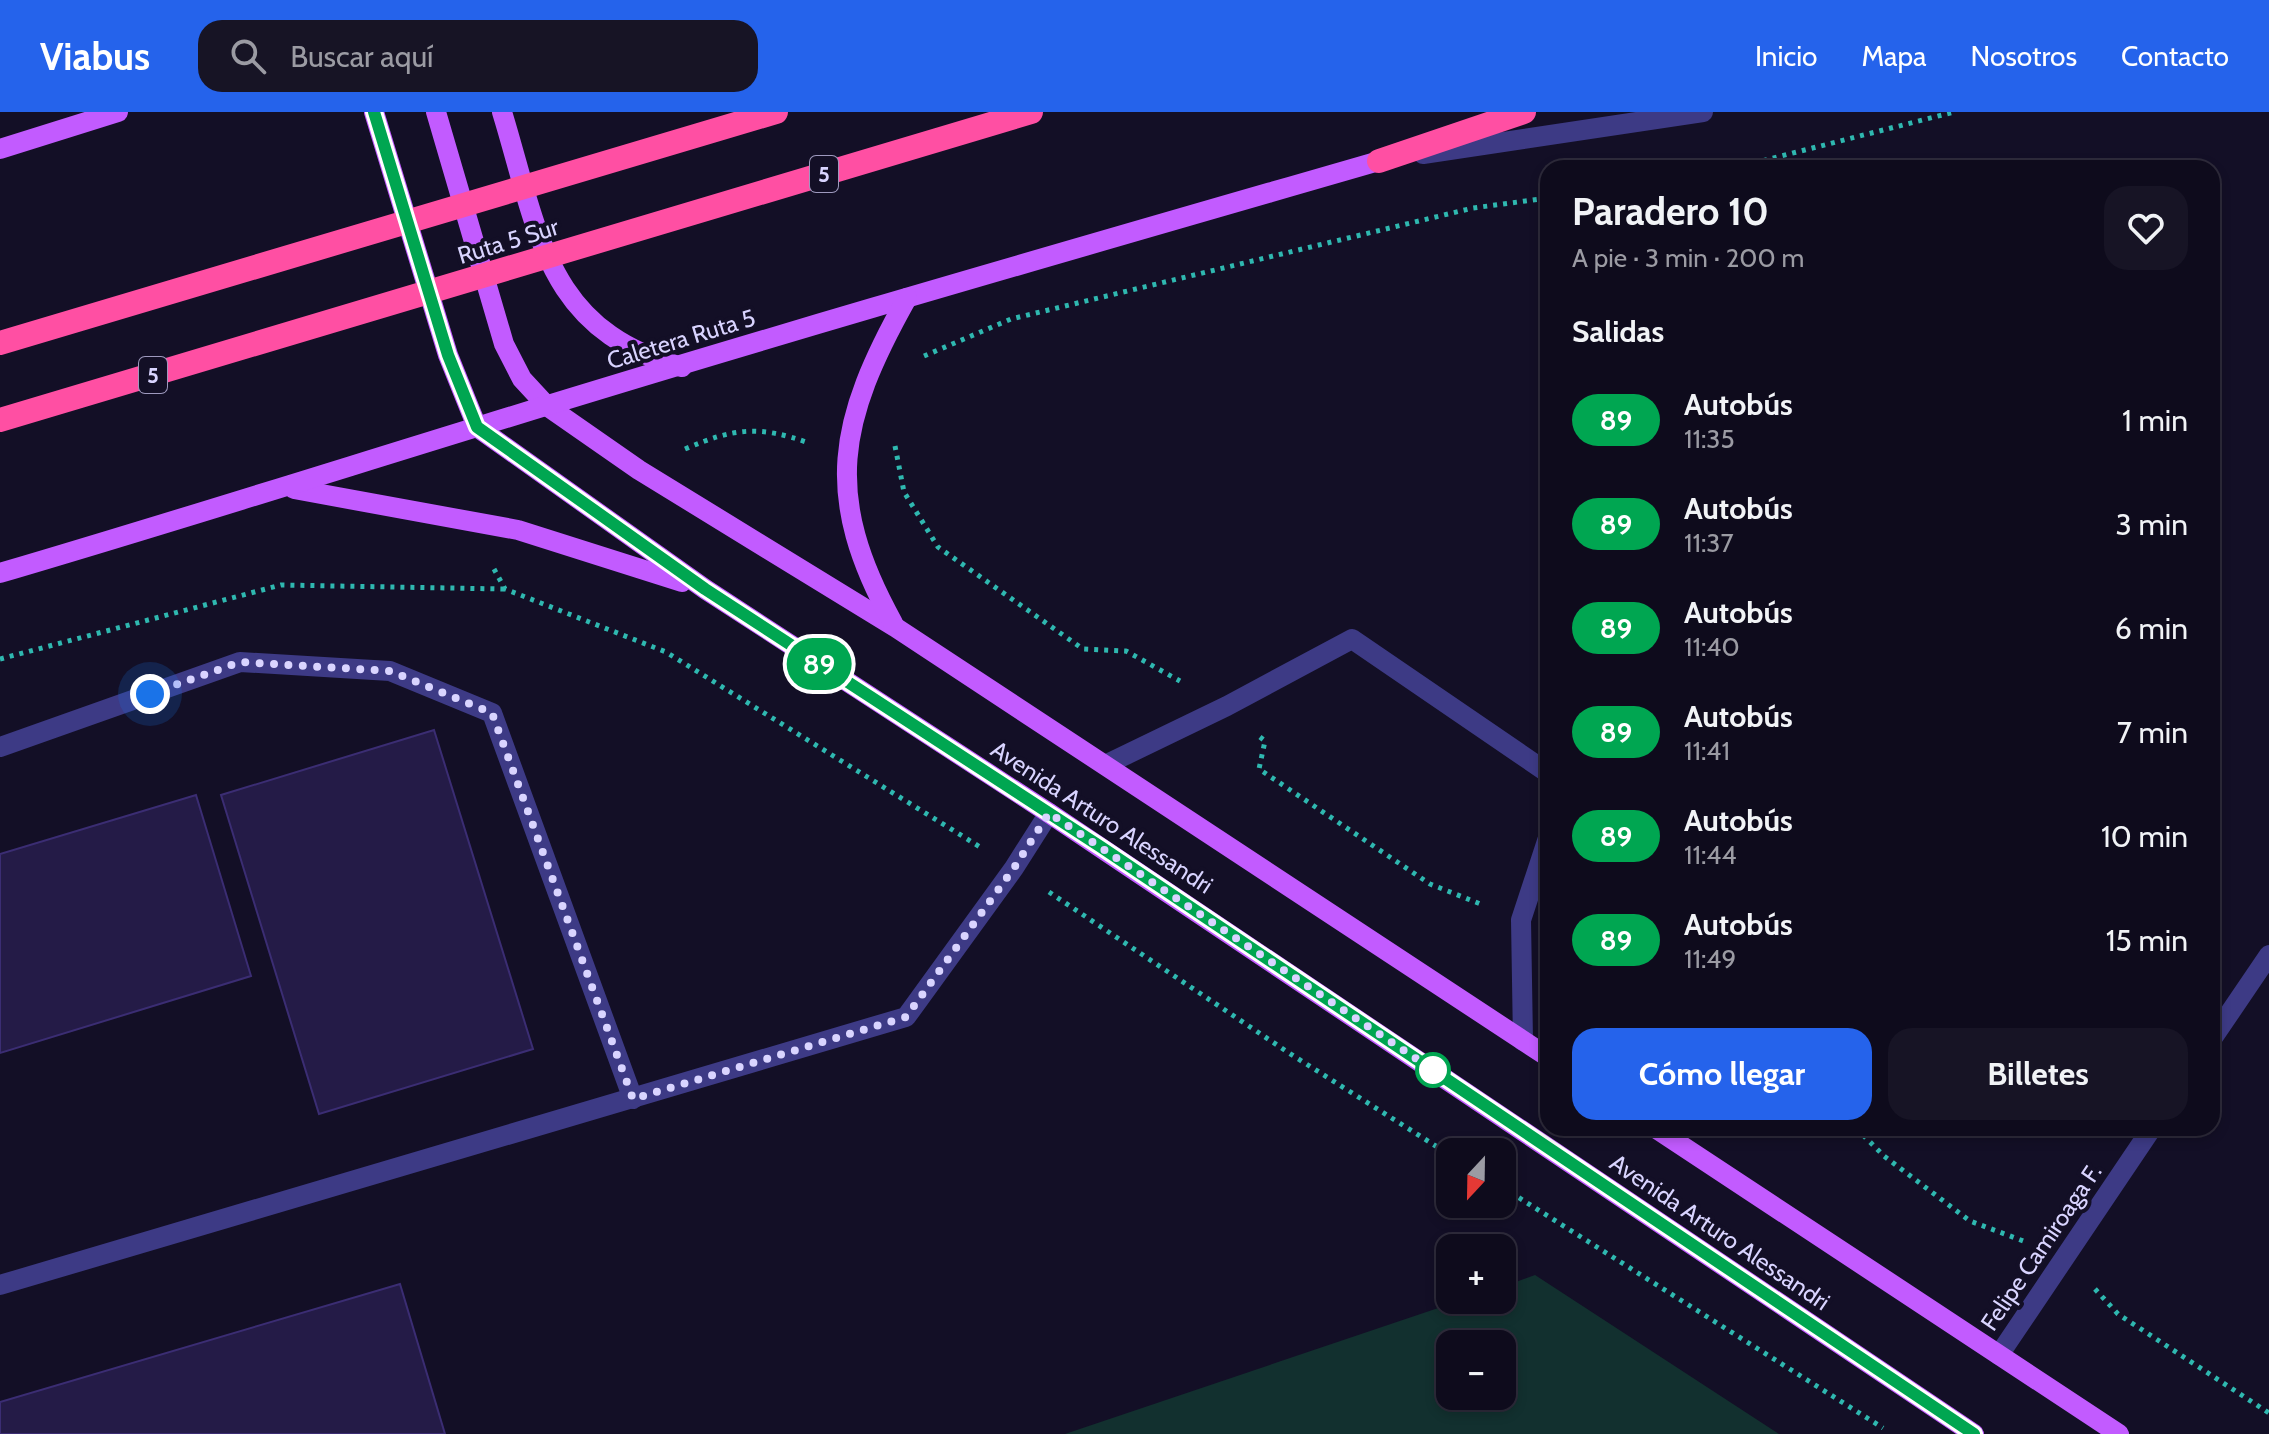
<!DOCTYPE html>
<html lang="es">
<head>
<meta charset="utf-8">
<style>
  :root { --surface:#0e0b1c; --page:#171425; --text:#f1f3f6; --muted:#9b9ba3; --line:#2e2b3b; --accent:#2563eb }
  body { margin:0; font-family:Cabin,sans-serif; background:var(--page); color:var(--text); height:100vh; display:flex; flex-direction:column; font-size:30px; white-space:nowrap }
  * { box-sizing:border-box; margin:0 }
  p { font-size:26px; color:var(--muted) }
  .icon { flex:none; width:44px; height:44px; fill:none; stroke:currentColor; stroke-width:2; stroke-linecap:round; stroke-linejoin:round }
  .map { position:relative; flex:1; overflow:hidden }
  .panel { position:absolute; left:1540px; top:48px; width:680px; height:976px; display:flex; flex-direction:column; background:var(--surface); border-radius:24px; box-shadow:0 4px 12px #0003,0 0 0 2px var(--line) }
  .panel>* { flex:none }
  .badge { padding:0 16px; border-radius:26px; font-size:28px; line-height:52px }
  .needle { width:52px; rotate:202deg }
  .fabs { position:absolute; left:1436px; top:1026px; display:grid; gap:16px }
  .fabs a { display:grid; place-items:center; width:80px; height:80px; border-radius:16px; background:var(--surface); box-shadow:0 4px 12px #0003,0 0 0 2px var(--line); font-size:40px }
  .you { position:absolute; width:40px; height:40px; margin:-20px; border:6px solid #fff; border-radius:50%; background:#1a73e8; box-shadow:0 0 0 12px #1a73e833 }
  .map>.badge { position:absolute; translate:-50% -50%; box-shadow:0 0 0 4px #fff }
  h2 { padding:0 32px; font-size:30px; line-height:72px }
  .round { display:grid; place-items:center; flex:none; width:84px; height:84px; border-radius:24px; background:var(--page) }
  .summary { display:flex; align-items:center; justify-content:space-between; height:136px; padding:0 32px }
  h1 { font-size:38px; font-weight:700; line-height:60px }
  .button { display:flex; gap:16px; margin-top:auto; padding:16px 32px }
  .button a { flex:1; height:92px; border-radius:24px; background:var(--accent); color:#fff; font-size:32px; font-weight:700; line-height:92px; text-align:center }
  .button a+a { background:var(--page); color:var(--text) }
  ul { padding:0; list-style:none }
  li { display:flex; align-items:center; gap:24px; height:104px; padding:0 32px }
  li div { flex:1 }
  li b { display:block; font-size:30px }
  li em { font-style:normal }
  li .badge { min-width:88px; font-weight:700; text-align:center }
  header { display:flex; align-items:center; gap:48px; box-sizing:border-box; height:112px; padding:0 40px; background:var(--accent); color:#fff }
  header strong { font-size:38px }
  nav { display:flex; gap:44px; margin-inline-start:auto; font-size:28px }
  .search { width:560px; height:72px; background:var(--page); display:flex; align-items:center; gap:20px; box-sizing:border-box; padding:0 28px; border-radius:24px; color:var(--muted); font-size:30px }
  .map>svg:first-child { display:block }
</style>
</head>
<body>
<header>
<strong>Viabus</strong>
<div class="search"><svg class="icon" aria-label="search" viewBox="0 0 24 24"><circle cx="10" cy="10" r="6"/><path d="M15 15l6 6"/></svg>Buscar aquí</div>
<nav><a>Inicio</a><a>Mapa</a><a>Nosotros</a><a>Contacto</a></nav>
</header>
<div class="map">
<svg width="2269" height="1322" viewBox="0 0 2269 1322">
  <rect width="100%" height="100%" fill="#130f26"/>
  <path fill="#12302f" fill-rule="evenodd" d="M1535,1163L1779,1322H1065L1462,1188H1502V1175ZM1450,1232H1502V1284H1450Z"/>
  <g fill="#241b47" stroke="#3b2d73" stroke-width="2">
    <path d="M434,618L533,937L319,1002L221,683Z"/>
    <path d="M196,683L251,864L0,941V742Z"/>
    <path d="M400,1172L445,1322H0V1290Z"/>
  </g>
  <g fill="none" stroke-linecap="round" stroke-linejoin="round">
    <g stroke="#2fb8b0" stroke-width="5" stroke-dasharray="4 6" stroke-linecap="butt">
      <path d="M1734,56L1954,0"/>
      <path d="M924,244L1011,207L1473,96L1548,86"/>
      <path d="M895,334L904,380L938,435L1083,537L1126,539L1180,569"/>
      <path d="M685,337C734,316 758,313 809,331"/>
      <path d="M494,457L505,477L666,540L980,735"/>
      <path d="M0,547L281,473L505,477"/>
      <path d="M1260,625L1265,629L1259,657L1430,772L1483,793"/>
      <path d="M1049,780L1289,941L1450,1043"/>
      <path d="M1856,1016L1884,1044L1970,1109L2026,1130"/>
      <path d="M1502,1075L1883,1316"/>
      <path d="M2095,1177L2118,1202L2269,1301"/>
    </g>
    <g stroke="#3d3a85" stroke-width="20">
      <path d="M1423,42L1703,0"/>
      <path d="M0,635L240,550L390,559L492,601L633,987"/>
      <path d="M1105,653L1227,594L1352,527L1548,661"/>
      <path d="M2212,927L2269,843"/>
      <path d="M1523,929L1521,808L1548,726"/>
      <path d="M0,1173L906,905L1014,756L1049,701"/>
      <path d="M1999,1243L2152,1016"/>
    </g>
    <g stroke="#c25bff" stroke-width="20">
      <path d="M374,0L448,243L477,315L705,477L1049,701L1974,1322"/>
      <path d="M436,0L504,232L522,267L547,294L639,358L895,515L1548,945"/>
      <path d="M502,0C538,117 545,219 682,255"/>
      <path d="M0,37L118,0"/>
      <path d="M294,377L518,418L682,470"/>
      <path d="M0,461C160,414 318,364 477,315C777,222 1078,136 1379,49"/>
      <path d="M893,511C822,383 838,309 907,186"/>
      <path d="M1655,1016L2119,1322"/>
    </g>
    <g stroke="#ff4fa3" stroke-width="24">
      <path d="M1379,49L1524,0"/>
      <path d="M0,231L776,0"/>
      <path d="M0,308L1031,0"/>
    </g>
  </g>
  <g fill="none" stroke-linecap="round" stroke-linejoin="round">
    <g stroke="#fff" stroke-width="18">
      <path id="line" d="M374,0L448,243L477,315L705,477L1101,735L1974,1322"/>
    </g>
    <use href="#line" stroke="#00a651" stroke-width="12"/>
    <path stroke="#d9d4ff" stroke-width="8" stroke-dasharray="0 14.4" d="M150,582L240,550L390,559L492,601L633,987L906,905L1014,756L1049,701L1442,964L1433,958"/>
  </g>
  <circle fill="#fff" stroke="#00a651" stroke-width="4" cx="1433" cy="958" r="16"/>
  <g text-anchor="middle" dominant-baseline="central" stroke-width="8" stroke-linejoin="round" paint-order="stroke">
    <g fill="#130f26" stroke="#9e99be" stroke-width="2">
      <rect x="810" y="44" width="28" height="36" rx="6"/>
      <rect x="139" y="245" width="28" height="36" rx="6"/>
    </g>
    <g font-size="22" font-weight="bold" fill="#d9d4ff">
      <text x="824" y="62">5</text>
      <text x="153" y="263">5</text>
    </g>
    <g font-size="24" fill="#d9d4ff" stroke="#130f26">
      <text transform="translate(508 129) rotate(-17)">Ruta 5 Sur</text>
      <text transform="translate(681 227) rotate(-17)">Caletera Ruta 5</text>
      <text transform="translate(1102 705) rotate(33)">Avenida Arturo Alessandri</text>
      <text transform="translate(1720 1120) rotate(34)">Avenida Arturo Alessandri</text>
      <text transform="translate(2041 1135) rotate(-56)">Felipe Camiroaga F.</text>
    </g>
  </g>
</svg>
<div class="fabs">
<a><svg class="needle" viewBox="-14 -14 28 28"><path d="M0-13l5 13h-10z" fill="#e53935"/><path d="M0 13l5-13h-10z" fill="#9b9ba3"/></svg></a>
<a>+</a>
<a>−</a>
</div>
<div class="you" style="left:150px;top:582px"></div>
<b class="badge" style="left:819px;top:552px;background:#00a651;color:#fff">89</b>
<section class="panel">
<div class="summary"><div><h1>Paradero 10</h1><p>A pie · 3 min · 200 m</p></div><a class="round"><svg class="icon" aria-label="heart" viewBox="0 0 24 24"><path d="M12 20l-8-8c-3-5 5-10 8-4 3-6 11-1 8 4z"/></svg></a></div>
<h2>Salidas</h2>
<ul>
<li><span class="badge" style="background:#00a651;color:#fff">89</span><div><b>Autobús</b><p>11:35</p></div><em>1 min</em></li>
<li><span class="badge" style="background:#00a651;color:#fff">89</span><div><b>Autobús</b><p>11:37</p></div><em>3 min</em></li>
<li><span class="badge" style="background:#00a651;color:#fff">89</span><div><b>Autobús</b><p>11:40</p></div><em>6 min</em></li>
<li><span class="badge" style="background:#00a651;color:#fff">89</span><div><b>Autobús</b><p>11:41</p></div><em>7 min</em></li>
<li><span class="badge" style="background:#00a651;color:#fff">89</span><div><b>Autobús</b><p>11:44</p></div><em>10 min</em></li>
<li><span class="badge" style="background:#00a651;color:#fff">89</span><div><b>Autobús</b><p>11:49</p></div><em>15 min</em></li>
</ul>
<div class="button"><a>Cómo llegar</a><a>Billetes</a></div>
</section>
</div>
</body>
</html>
